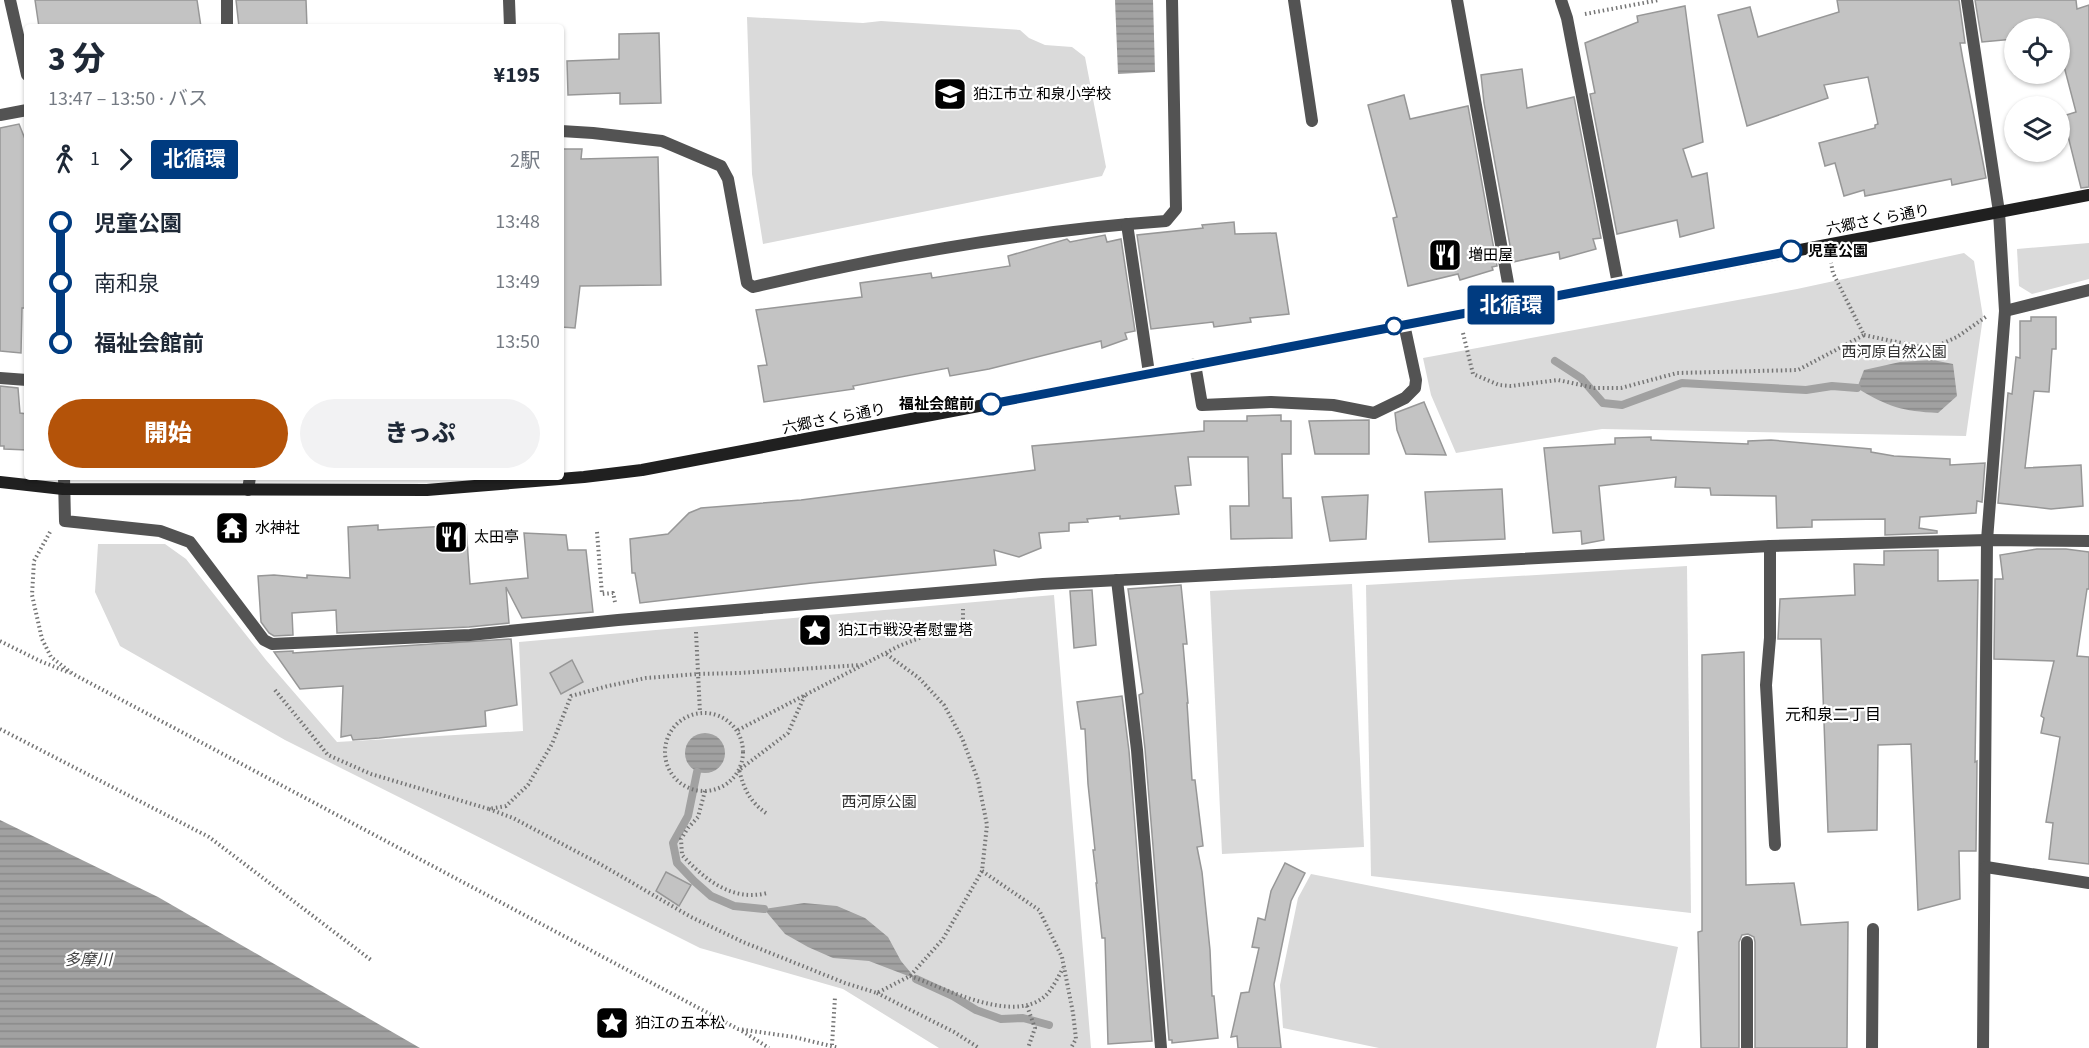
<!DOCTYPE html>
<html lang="ja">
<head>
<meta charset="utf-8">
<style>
  :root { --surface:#fff; --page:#f2f2f3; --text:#1f2937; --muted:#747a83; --accent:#b45309 }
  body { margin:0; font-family:"Source Sans 3","Noto Sans JP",sans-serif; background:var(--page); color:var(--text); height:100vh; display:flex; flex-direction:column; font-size:22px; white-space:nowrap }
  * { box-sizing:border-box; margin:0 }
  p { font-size:20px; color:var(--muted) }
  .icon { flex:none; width:33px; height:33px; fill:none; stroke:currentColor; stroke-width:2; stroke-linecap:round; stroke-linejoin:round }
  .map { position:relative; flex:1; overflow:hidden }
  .drawer { position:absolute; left:24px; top:24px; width:540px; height:456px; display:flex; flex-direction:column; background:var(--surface); border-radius:6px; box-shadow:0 2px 4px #0004 }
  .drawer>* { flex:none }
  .badge { padding:0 12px; border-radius:4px; font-size:21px; line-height:39px }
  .tools { position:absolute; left:2004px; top:18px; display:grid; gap:12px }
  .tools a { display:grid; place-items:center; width:66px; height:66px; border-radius:50%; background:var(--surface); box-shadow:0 2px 4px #0004; font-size:30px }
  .map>.badge { position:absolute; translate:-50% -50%; box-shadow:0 0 0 3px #fff }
  .legs { display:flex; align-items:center; gap:9px; height:66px; padding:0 24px; font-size:20px }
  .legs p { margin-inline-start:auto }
  .summary { display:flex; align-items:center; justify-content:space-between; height:102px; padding:0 24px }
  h1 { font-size:33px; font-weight:800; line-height:45px }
  .action { display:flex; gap:12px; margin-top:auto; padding:12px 24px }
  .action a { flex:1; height:69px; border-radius:36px; background:var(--accent); color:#fff; font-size:24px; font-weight:800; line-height:69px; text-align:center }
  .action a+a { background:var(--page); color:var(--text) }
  ul { padding:0 24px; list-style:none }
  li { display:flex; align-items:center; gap:21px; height:60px; font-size:22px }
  li i { display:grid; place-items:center; width:9px; height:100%; margin:0 8px; background:currentColor }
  li i::after { content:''; width:15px; height:15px; margin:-8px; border:4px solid; border-radius:50%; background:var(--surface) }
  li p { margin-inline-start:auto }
  li:first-child i { background:linear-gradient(#0000 50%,currentColor 0) }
  li:last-child i { background:linear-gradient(currentColor 50%,#0000 0) }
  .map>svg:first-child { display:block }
</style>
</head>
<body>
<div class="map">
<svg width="2089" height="1048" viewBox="0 0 2089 1048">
  <defs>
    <pattern id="water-rules" width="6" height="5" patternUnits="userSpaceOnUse" patternTransform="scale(1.5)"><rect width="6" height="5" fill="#a1a1a1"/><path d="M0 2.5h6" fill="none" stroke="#898989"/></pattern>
  </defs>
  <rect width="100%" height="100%" fill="#fff"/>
  <g fill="#dadada">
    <path d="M747,17L863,23L881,21L1020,30L1029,38L1045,45L1072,47L1085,57L1106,167L1102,176L763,244L752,174Z"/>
    <path d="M2089,243V279L2032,294L2019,286L2017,249Z"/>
    <path d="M1964,253L1974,261L1983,317L1966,436L1602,429L1456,453L1431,395L1423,358L1797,289Z"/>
    <path d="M98,544H165L186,559L266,660L337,742L523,731L519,642L1054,595L1091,1048H939L843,989L700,948L285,740L120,646L95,592Z"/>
    <path d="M1687,566L1691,913L1371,876L1366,585Z"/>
    <path d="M1352,584L1364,847L1222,854L1210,591Z"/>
    <path d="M1311,874L1678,947L1656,1048H1379L1283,1028L1280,985L1298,898Z"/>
  </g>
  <g fill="url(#water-rules)">
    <path d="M1115,0H1153L1155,72L1118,74Z"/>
    <path d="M1933,360L1953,364L1957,396L1938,413C1902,411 1888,407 1857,388L1864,370L1900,362Z"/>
    <circle cx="705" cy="753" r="20"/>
    <path d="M0,820L158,897L420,1048H0Z"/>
    <path d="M804,903L837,906L865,918L888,937L901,961L916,979L869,961L833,958L808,947L785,934L764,909Z"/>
  </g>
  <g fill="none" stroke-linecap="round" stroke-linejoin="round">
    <g stroke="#a1a1a1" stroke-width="8">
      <path d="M1555,361L1581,378L1603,403L1622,405L1682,383L1806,390L1832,386L1857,388"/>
      <path d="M697,772L688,816L673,843L677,863L694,881L711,896L734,906L764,909"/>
      <path d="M916,979L953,996L976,1010L1001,1019L1023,1018L1049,1025"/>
    </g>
  </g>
  <g fill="#c3c3c3" stroke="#979797" stroke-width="1.5">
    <path d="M35,0H197L201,27H39Z"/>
    <path d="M236,0H306L307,27H239Z"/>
    <path d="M1837,0H1959L1965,43H1960L1963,60L1986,178L1952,185L1951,179L1865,196L1864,190L1844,196L1835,163L1825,166L1819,143L1875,128V125L1878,124L1868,77L1824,85L1828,98L1747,126L1718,15L1750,7L1758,37L1839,12Z"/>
    <path d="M1975,0H2076L2077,9L2089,5V187L2081,188L2063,116L2076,112L2060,51V28H2014V39L1982,42Z"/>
    <path d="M1685,6L1703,142L1683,149L1692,177L1707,173L1714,228L1680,237L1677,220L1617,234L1590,94L1595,93L1585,43L1638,22L1637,16Z"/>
    <path d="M659,33L661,103L620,104V93L568,95L567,61L619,59V34Z"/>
    <path d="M1522,69L1527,108L1574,97L1601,238L1593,239L1596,249L1560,259L1559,252L1513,262L1484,103L1481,75Z"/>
    <path d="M1404,95L1410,119L1468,106L1497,266L1492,267L1493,270L1460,280L1458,274L1408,286L1393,218L1397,217L1368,105Z"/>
    <path d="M19,124L27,144V308H22L21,353L0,351V128Z"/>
    <path d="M561,149H582L581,159L658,157L661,285L580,286L575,328L561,327Z"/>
    <path d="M1234,222L1235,234L1276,233L1289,314L1250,318L1251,322L1214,327L1213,322L1151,329L1137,235L1203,228L1202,225Z"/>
    <path d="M1105,235L1107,242L1121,239L1135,331L1125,333L1127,339L1102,348L1101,341L989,369L950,376L948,368L853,386L854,389L764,402L758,366L767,365L756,310L862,297L860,283L931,273L932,278L1010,266L1008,256L1067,239L1070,242Z"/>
    <path d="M2031,317H2056V349H2052L2049,392L2034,391L2025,468L2081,465L2083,506L2051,509L1998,503L2008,393L2012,394L2016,357L2020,358V321H2031Z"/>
    <path d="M0,386L18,388L20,413L27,414V450L4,449V446H0Z"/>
    <path d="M1424,402L1446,455L1406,454L1397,430L1395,413Z"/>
    <path d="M1281,415V421H1291V454H1282L1283,498H1291L1292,538L1231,539L1230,506H1249L1248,457H1188L1191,485L1175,486L1179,514L1120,519V516L1087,519L1088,522L1069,523V531L1039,533L1041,548L1019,557L994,550L996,565L812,583L640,603L635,573H632L630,539L668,534L689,513L701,508L801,500L1035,470L1032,446L1204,431V421H1247V416Z"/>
    <path d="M1369,420V454H1315L1309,421Z"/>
    <path d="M1651,437V440L1748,444V441L1771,440L1871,449V452L1894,456L1950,459V465L1985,463L1982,502L1977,501L1976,513L1920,517L1919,528L1937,531V533L1885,535V519L1812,520V527L1777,528L1776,496L1711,495L1710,488L1675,487L1676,477L1599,486L1604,540L1582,544L1581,531L1553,533L1544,448L1615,444V438Z"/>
    <path d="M1502,489L1505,539L1429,542L1425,492Z"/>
    <path d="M1368,495L1366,539L1330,541L1322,497Z"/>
    <path d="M378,525V530L466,525L470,584L528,578L524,533L566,535L568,550H586L593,612L522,618L506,587L509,623L469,627L337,633L336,610L292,613L293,635L274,636L269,633L261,622L258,576L274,575L307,578V575L350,578L348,527Z"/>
    <path d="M2037,549H2066L2089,552V589H2087L2077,656L2089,657V864L2049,859L2053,823L2046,822L2060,737L2041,733L2044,718L2041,716L2054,661L1994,659L1995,579H2003L2000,555Z"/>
    <path d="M1938,550V581L1978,580L1975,762L1977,761L1976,851H1959L1960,899L1918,910L1911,744L1878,745L1877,830L1828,832L1821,639H1778L1780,599L1855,595L1854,564L1884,565V551Z"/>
    <path d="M1181,585L1187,644H1183L1188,703H1187L1192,780H1195L1203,846L1197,847L1202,872L1210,950L1212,996H1214L1218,1038L1172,1043V1040H1169L1145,749L1139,695L1143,693L1128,589Z"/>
    <path d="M1092,590L1096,645L1074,648L1070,591Z"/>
    <path d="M511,639L517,705L485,711L486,726L379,738L353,740L351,735L341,737L343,686L300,689L274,652L293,651V653Z"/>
    <path d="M1744,652L1746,885L1794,883L1801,925L1848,922L1847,1048H1755V942L1754,937L1748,934L1742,935L1739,942V1048H1701L1698,932L1702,931V655Z"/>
    <path d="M572,660L583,682L561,694L550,673Z"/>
    <path d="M1122,696L1129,751L1152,1041L1108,1044L1105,938H1102L1096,883H1097L1093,850H1095L1088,784L1085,729H1081L1077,702Z"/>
    <path d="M1285,863L1305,873L1291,901L1274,984L1281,1048H1238L1237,1036L1231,1037L1241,993L1249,992L1259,948L1252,947L1258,918L1265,920L1271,891Z"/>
    <path d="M666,872L691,885L679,906L656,891Z"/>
  </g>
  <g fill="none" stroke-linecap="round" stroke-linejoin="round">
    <g stroke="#757575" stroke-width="4" stroke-dasharray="1.5 3" stroke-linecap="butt">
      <path d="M1585,14L1659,0"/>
      <path d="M1463,333L1473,374L1499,385L1511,386L1558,380L1595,388H1621L1677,373L1798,370L1864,335L1833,273L1831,263"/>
      <path d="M1864,335L1930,349L1957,337L1987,316"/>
      <path d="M50,532L34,561L32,595L42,639L51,657L73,674L738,1029L794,1037L839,1048"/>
      <path d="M597,532L602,594L613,593L615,602"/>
      <path d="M696,632L700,713"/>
      <path d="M0,641L40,661L70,673"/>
      <path d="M275,690L328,755L371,774L489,809L506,806L528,785L552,744L571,696L608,686L646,678L698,674L739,673L861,665"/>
      <circle cx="704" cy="752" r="39"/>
      <path d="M0,729L209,837L371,960"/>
      <path d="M738,730L899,646L963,621V609"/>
      <path d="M705,791L698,817L688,828L681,839L682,855C704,879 732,902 767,893"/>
      <path d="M489,809L513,818L600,864L691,917L743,942L845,983L877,993L910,976L943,939L982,871L987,825L978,780L962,738L944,705L919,678L885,653"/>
      <path d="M766,813C750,802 744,789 739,770L788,733L805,695"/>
      <path d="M982,871L1039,910L1062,957L1073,1013L1076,1039L1071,1048"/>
      <path d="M910,976C945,988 1019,1028 1049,992C1054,985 1059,976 1063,968"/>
      <path d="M877,993L954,1032L979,1048"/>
      <path d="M1027,1006L1035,1028L1028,1048"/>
      <path d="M742,1031L769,1048"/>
      <path d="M832,1045L835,997"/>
    </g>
    <g stroke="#535353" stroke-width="12">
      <path d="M1294,0L1312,121"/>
      <path d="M1457,0L1512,305"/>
      <path d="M2005,311L2089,290"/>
      <path d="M1195,364L1202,405L1271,402L1333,405L1374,413L1405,398L1415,388L1416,380L1404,324"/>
      <path d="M1770,546V638L1766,685L1775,845"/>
      <path d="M1117,580L1137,750L1161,1048"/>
      <path d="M1747,1048V942"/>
      <path d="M1872,1048L1873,929"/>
    </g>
    <g stroke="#535353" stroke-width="12">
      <path d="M10,0L27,75"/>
      <path d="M227,0V27"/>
      <path d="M509,0L510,27"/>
      <path d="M1561,0L1567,18L1618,284"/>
      <path d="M1967,0L1999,212L2005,311L1987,540L1983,1048"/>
      <path d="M0,115L27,110"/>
      <path d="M561,131L593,133L662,141L721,166L728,179L747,283L753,287C888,255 1027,231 1166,221L1176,209L1172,0"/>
      <path d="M1127,224L1149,373"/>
      <path d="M0,378L27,380"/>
      <path d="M64,477L65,521L160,531L190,542L264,640L272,644L470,635L618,620L1043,584L1770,546L1987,540L2089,541"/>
      <path d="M248,490L250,477"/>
      <path d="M1986,867L2089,883"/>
    </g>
    <path stroke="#202020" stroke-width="12" d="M0,482L63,489L427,490L584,477L642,470L2089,195"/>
  </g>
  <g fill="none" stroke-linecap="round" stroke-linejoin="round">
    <g stroke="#fff" stroke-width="14">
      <path id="line-1" d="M991,404L1791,251"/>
    </g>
    <use href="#line-1" stroke="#003b80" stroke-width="9"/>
  </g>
  <defs>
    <g id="school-square" transform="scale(1.725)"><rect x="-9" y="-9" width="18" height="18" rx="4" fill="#000" stroke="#fff"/><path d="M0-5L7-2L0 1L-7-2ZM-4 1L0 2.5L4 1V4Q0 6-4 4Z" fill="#fff"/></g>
    <g id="restaurant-square" transform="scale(1.725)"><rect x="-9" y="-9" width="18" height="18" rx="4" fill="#000" stroke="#fff"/><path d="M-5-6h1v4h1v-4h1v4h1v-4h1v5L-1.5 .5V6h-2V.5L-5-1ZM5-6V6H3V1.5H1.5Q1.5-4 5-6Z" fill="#fff"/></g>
    <g id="temple-square" transform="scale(1.725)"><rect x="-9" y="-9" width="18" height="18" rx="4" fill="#000" stroke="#fff"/><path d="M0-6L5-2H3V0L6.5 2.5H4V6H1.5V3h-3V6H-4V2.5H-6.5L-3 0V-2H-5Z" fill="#fff"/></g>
    <g id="sight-square" transform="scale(1.725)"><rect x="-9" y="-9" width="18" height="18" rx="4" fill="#000" stroke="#fff"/><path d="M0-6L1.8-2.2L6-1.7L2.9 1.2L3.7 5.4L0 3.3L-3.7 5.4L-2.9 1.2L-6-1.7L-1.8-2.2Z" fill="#fff"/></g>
  </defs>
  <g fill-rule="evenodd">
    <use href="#school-square" x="950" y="94"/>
    <use href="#restaurant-square" x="1445" y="255"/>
    <use href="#temple-square" x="232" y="528"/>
    <use href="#restaurant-square" x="451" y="537"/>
    <use href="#sight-square" x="815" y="630"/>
    <use href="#sight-square" x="612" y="1023"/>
  </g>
  <g fill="#fff" stroke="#003b80" stroke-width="3">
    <circle cx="1791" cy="251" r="10"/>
    <circle cx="1394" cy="326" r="8"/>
    <circle cx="991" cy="404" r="10"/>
  </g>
  <g text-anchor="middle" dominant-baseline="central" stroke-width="4.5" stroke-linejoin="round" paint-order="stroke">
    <g font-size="15" fill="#000" stroke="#fff" text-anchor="start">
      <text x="973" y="94">狛江市立 和泉小学校</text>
      <text x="1468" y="255">増田屋</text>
      <text x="255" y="528">水神社</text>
      <text x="474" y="537">太田亭</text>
      <text x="838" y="630">狛江市戦没者慰霊塔</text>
      <text x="635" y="1023">狛江の五本松</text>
    </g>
    <g font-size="15" fill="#000" stroke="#fff">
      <text transform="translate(1878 220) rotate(-11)">六郷さくら通り</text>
      <text transform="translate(834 419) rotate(-11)">六郷さくら通り</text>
    </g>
    <g font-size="15" font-weight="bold" fill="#000" stroke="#fff" text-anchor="start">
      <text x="1808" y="251">児童公園</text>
      <text x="974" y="404" text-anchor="end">福祉会館前</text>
    </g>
    <g font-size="15" fill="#313131" stroke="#fff">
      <text x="1894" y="352">西河原自然公園</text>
      <text x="879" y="802">西河原公園</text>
    </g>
    <g font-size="16" fill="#000" stroke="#fff">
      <text x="1833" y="715">元和泉二丁目</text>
    </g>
    <g font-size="16" font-style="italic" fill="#424242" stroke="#fff">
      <text x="88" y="960">多摩川</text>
    </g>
  </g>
</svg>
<div class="tools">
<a><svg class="icon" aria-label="locate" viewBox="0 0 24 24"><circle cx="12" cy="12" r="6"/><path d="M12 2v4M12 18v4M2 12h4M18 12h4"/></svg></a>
<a><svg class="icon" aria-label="layers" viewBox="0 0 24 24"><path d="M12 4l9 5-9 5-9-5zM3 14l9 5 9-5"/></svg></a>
</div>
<b class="badge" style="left:1511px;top:305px;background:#003b80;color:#fff">北循環</b>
<section class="drawer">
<div class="summary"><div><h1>3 分</h1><p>13:47 – 13:50 · バス</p></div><b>¥195</b></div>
<div class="legs"><svg class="icon" aria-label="walk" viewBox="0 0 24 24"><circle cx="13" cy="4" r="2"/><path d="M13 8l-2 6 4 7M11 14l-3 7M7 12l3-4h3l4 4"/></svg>1<svg class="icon" aria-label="forward" viewBox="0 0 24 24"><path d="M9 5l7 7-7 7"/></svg><b class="badge" style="background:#003b80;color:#fff">北循環</b><p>2駅</p></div>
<ul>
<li><i style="color:#003b80"></i><b>児童公園</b><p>13:48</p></li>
<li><i style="color:#003b80"></i><span>南和泉</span><p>13:49</p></li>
<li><i style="color:#003b80"></i><b>福祉会館前</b><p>13:50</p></li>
</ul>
<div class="action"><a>開始</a><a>きっぷ</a></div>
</section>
</div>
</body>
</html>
